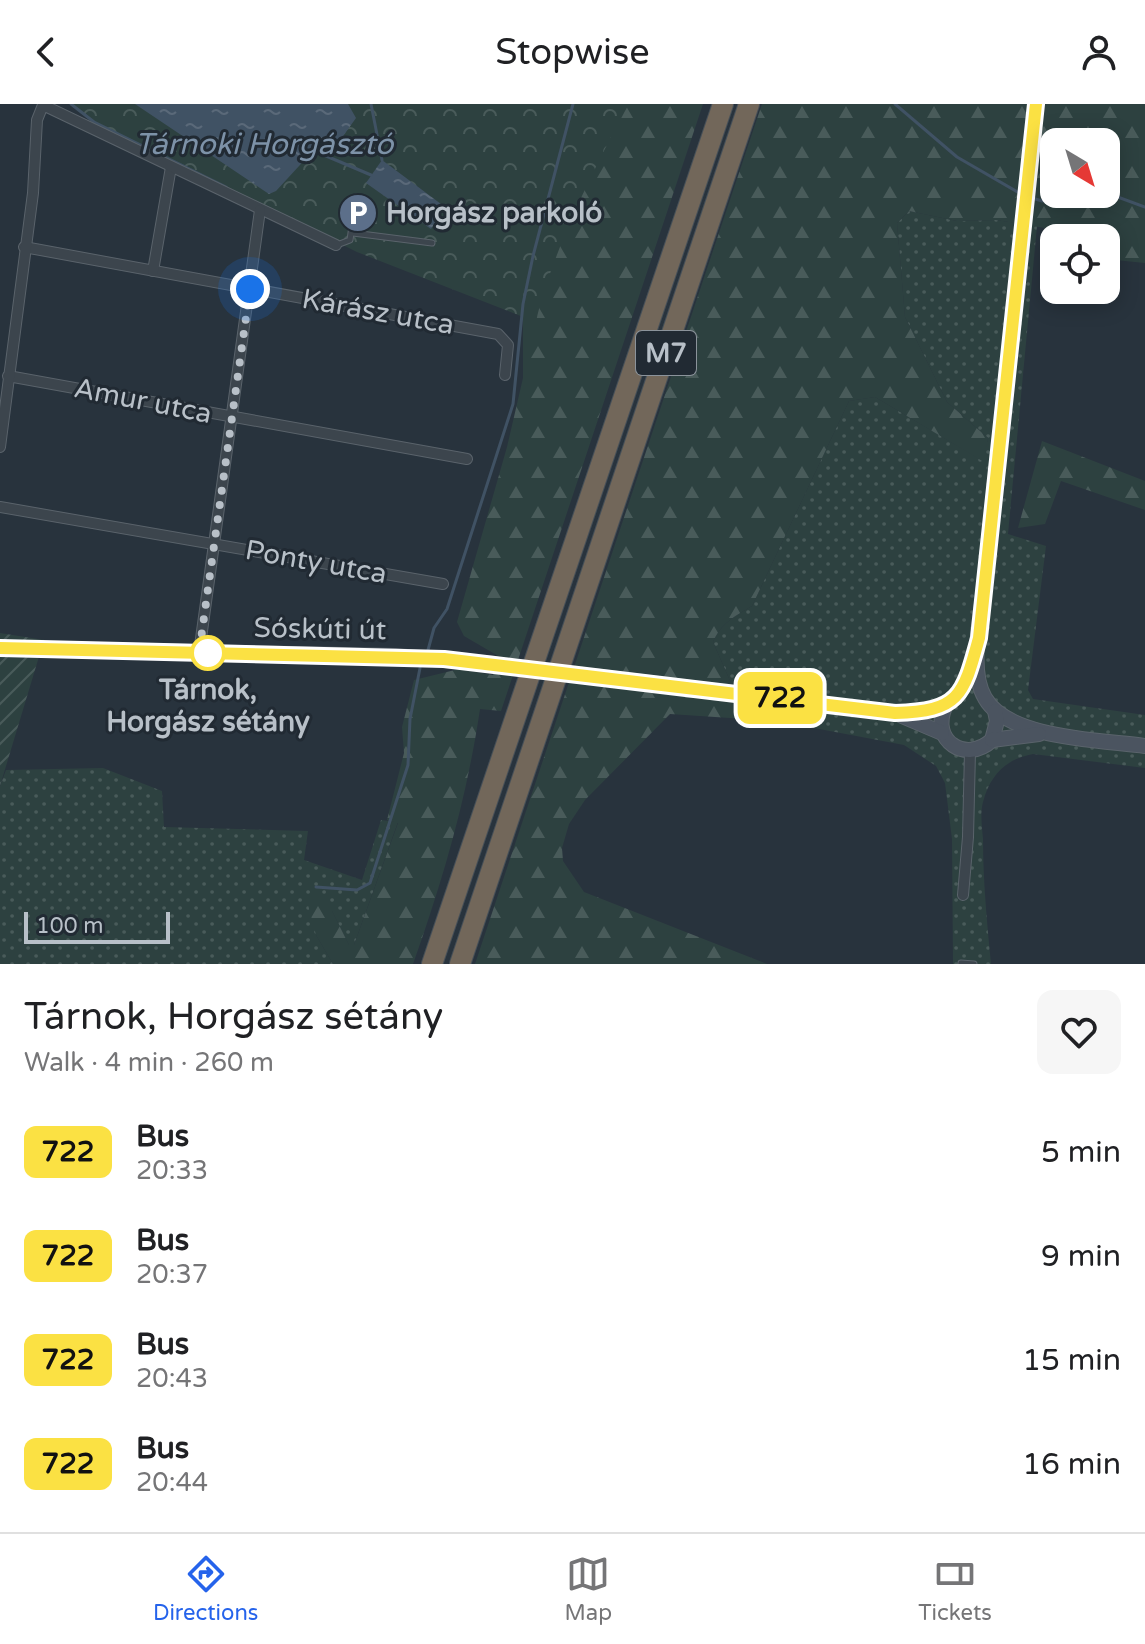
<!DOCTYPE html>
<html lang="en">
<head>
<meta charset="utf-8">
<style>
  :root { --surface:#fff; --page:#f6f6f6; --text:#202124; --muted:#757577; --line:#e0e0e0; --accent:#2563eb }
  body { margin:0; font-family:"Varela Round",sans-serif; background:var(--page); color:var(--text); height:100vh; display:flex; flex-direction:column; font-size:30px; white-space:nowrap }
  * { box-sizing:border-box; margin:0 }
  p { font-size:26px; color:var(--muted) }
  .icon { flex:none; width:44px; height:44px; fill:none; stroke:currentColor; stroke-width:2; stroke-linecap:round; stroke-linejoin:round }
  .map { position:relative; height:860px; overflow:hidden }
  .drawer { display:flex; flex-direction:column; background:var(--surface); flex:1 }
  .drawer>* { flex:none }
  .badge { padding:0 16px; border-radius:12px; font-size:28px; line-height:52px }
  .needle { width:52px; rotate:142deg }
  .buttons { position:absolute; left:1040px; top:24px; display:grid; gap:16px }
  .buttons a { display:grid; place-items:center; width:80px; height:80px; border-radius:16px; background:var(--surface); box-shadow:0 4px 20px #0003; font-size:40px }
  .scale { position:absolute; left:24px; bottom:20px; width:146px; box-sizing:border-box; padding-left:8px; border:4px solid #b8c0c8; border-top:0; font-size:22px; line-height:28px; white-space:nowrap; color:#b8c0c8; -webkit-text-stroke:6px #212a33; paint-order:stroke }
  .you { position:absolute; width:40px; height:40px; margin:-20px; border:6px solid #fff; border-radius:50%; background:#1a73e8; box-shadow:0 0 0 12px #1a73e833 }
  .map>.badge { position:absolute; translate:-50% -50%; box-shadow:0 0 0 4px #fff }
  .round { display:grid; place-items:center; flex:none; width:84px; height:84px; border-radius:16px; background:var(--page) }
  .overview { display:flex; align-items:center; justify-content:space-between; height:136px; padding:0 24px }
  h1 { font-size:38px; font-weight:600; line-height:60px }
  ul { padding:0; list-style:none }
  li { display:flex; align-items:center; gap:24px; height:104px; padding:0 24px }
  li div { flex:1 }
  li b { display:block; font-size:30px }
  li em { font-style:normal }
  li .badge { min-width:88px; font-weight:700; text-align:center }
  header { display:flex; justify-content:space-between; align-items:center; height:104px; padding:0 24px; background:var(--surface); font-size:36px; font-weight:600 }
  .dock { display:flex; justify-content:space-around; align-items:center; height:112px; border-top:2px solid var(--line); background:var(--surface); font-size:22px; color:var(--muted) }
  .dock a { display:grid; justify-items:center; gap:4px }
  .dock .active { color:var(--accent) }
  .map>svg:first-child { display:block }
</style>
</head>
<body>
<header><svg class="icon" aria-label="back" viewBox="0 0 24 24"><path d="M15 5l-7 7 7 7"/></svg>Stopwise<svg class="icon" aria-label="person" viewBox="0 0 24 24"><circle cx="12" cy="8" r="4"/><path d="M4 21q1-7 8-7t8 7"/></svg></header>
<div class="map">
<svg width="1145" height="860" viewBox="0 0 1145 860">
  <defs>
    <pattern id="grass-dots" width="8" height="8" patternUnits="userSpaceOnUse" patternTransform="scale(2)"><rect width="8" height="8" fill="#2d4140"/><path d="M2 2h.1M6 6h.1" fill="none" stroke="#495b5a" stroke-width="1.8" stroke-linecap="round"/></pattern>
    <pattern id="forest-firs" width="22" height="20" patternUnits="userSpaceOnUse" patternTransform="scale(2)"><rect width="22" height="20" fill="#2d4140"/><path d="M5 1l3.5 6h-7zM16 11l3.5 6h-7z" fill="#495b5a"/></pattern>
    <pattern id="park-crowns" width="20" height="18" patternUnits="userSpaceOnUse" patternTransform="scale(2)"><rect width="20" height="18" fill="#2d4140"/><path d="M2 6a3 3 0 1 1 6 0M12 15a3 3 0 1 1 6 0" fill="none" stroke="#495b5a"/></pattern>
    <pattern id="garden-furrows" width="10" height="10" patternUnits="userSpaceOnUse" patternTransform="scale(2)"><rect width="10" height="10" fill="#2d4140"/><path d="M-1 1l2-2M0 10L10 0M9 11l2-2" fill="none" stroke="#495b5a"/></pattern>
    <pattern id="water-ripples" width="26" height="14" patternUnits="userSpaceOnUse" patternTransform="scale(2)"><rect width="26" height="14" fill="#405264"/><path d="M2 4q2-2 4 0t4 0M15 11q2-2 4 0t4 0" fill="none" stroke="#5a6979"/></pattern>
  </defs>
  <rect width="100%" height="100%" fill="#28333d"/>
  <g fill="url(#grass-dots)">
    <path d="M909,107L957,117L996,116L1037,122L1008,430L1046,442L1028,586L1033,595L1145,611V664L1033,650C1006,655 990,671 983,698C980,709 982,724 983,735C983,777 987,818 991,860H953L952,735L945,679L936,662L904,641L777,617L782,591L731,579L713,538C721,519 735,512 752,502L849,297L875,293L983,357L988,334L947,298L905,213L897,119Z"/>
    <path d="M103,664L162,687L164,723L308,727L304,756L362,776L381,716L398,718L354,841H349L332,807L316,831L333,860H0V682L6,666Z"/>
  </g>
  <g fill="url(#forest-firs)" fill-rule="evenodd">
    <path d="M570,0H703L501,607L480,605C467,693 443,776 413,860H333L316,831L307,797L318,791L332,807L349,841H354L398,719L387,716L404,649L402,623L414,576L459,565L493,571L500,553L464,532L457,518L507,343L523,274V213Z"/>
    <path d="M762,0H1145V159L1106,155V134H1054V137L1045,124L996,116L957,117L909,107L897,119L905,213L947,298L988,334L984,358L875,293L849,297L752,502C735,512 721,519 713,538L731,579L783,591L777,617L670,610L585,696L569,720L562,744L563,757L584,788L767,860H475ZM1054,38H1106V90H1054Z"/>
    <path d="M1042,337L1145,377V406L1061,377L1045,420L1018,424Z"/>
  </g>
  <path fill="url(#park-crowns)" d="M71,0H629C597,57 549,155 536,218L357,148L95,18Z"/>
  <path fill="url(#garden-furrows)" d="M0,529L44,536L0,682Z"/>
  <g fill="url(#water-ripples)">
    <path d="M135,0H348L356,14L341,35L322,37L276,87L269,90Z"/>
    <path d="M382,56L445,103L431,125L366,79Z"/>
  </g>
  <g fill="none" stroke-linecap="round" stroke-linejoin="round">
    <g stroke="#405264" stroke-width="3">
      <path d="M71,0L94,18L226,83"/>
      <path d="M371,0L382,56"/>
      <path d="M895,0L957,53L1021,90"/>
      <path d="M312,46L371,71"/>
      <path d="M1032,94L1042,97L1098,91L1115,92L1145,103"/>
      <path d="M428,546L434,524L447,505L513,300L523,200L533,152L573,0"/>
      <path d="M316,783L357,786L370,779L408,661L410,615L420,564"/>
    </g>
    <path stroke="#3e4852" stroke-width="14" stroke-dasharray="14 7" stroke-linecap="butt" d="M495,560L593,572"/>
    <g stroke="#5a636b" stroke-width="7">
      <g id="service">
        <path d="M353,129L432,139"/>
        <path d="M337,141L350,136L356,93"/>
        <path d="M961,859L974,860"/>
      </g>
    </g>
    <g stroke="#5a636b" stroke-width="12">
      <g id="minor">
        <path d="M24,143L498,230L508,241L505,271"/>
        <path d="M153,167L171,63"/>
        <path d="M8,272L467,355"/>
        <path d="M0,343L33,89L37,16L43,1L336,141"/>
        <path d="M0,403L443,480"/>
        <path d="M199,549L260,106"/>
        <path d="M963,791L968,733L970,647"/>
      </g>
    </g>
    <g stroke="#5a636b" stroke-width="16">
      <g id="secondary">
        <path d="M1036,0L983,491C980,521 969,567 985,594C1008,635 1102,636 1145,642"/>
        <path d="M0,544L395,552L495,560"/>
        <path d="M593,572L895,609C942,607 961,602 974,554"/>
        <path d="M945,603C930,637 966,660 992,636L997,617L995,607"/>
        <path d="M902,612L942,629"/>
        <path d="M992,636L1039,630"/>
      </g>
    </g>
    <g stroke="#475058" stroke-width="22">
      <g id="motorway">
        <path d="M432,860L723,0"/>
        <path d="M460,860L749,0"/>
      </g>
    </g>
    <use href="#service" stroke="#3c454d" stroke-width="5"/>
    <use href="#minor" stroke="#3c454d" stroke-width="10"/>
    <use href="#secondary" stroke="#4b5460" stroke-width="14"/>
    <use href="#motorway" stroke="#72675a" stroke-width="20"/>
  </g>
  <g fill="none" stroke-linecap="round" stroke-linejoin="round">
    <g stroke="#fff" stroke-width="18">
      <path id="line" d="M0,544L444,555L895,609C959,607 963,593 979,534L1036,0"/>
    </g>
    <use href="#line" stroke="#fbe143" stroke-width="12"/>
    <path stroke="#b8c0c8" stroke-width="8" stroke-dasharray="0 14.4" d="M208,549H199L250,185"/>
  </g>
  <defs>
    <g id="parking-disc" transform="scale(2)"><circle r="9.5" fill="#5c6f8a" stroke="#212a33"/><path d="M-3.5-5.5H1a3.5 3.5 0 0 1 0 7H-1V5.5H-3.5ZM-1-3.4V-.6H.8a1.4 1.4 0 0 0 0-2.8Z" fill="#fff"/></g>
  </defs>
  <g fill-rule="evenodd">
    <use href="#parking-disc" x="358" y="109"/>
  </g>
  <circle fill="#fff" stroke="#fbe143" stroke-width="4" cx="208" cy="549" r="16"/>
  <g text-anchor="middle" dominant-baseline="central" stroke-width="6" stroke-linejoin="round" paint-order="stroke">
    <rect fill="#212a33" stroke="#8b939b" stroke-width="2" x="636" y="227" width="60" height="44" rx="6"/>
    <g font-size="26" font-weight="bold" fill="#b8c0c8">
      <text x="666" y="249">M7</text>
    </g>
    <g font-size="28" font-weight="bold" fill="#b8c0c8" stroke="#212a33" text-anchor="start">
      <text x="386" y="109">Horgász parkoló</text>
    </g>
    <g font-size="28" fill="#b8c0c8" stroke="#212a33">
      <text transform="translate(378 208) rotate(10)">Kárász utca</text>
      <text transform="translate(143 297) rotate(11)">Amur utca</text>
      <text transform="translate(316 458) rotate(10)">Ponty utca</text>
      <text transform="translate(320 525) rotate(1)">Sóskúti út</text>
    </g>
    <g font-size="28" font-weight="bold" fill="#b8c0c8" stroke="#212a33">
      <text x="208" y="586">Tárnok,<tspan x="208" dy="32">Horgász sétány</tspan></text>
    </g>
    <g font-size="30" font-style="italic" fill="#7d92a8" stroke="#212a33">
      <text x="264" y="40">Tárnoki Horgásztó</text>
    </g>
  </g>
</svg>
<div class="buttons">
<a><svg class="needle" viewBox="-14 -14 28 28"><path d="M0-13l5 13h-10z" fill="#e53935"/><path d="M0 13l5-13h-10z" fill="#757577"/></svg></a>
<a><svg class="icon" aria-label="locate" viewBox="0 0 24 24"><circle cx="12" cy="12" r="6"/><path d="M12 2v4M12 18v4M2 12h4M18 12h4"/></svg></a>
</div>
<div class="scale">100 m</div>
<div class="you" style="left:250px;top:185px"></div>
<b class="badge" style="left:780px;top:594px;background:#fbe143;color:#111">722</b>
</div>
<section class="drawer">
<div class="overview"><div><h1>Tárnok, Horgász sétány</h1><p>Walk · 4 min · 260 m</p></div><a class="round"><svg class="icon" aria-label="heart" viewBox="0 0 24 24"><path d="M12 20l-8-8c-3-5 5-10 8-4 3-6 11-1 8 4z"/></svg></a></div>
<ul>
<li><span class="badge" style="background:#fbe143;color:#111">722</span><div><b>Bus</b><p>20:33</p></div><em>5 min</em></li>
<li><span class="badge" style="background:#fbe143;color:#111">722</span><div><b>Bus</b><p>20:37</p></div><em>9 min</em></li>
<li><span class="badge" style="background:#fbe143;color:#111">722</span><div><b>Bus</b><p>20:43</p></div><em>15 min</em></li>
<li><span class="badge" style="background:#fbe143;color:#111">722</span><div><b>Bus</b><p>20:44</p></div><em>16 min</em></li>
</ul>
</section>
<nav class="dock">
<a class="active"><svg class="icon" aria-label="directions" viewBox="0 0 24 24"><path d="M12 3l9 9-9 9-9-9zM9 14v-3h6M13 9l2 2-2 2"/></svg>Directions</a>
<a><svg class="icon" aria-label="map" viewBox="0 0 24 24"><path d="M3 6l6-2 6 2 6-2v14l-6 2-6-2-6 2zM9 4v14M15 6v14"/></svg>Map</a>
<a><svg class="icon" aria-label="tickets" viewBox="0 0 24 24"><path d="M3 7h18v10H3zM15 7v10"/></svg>Tickets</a>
</nav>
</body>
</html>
